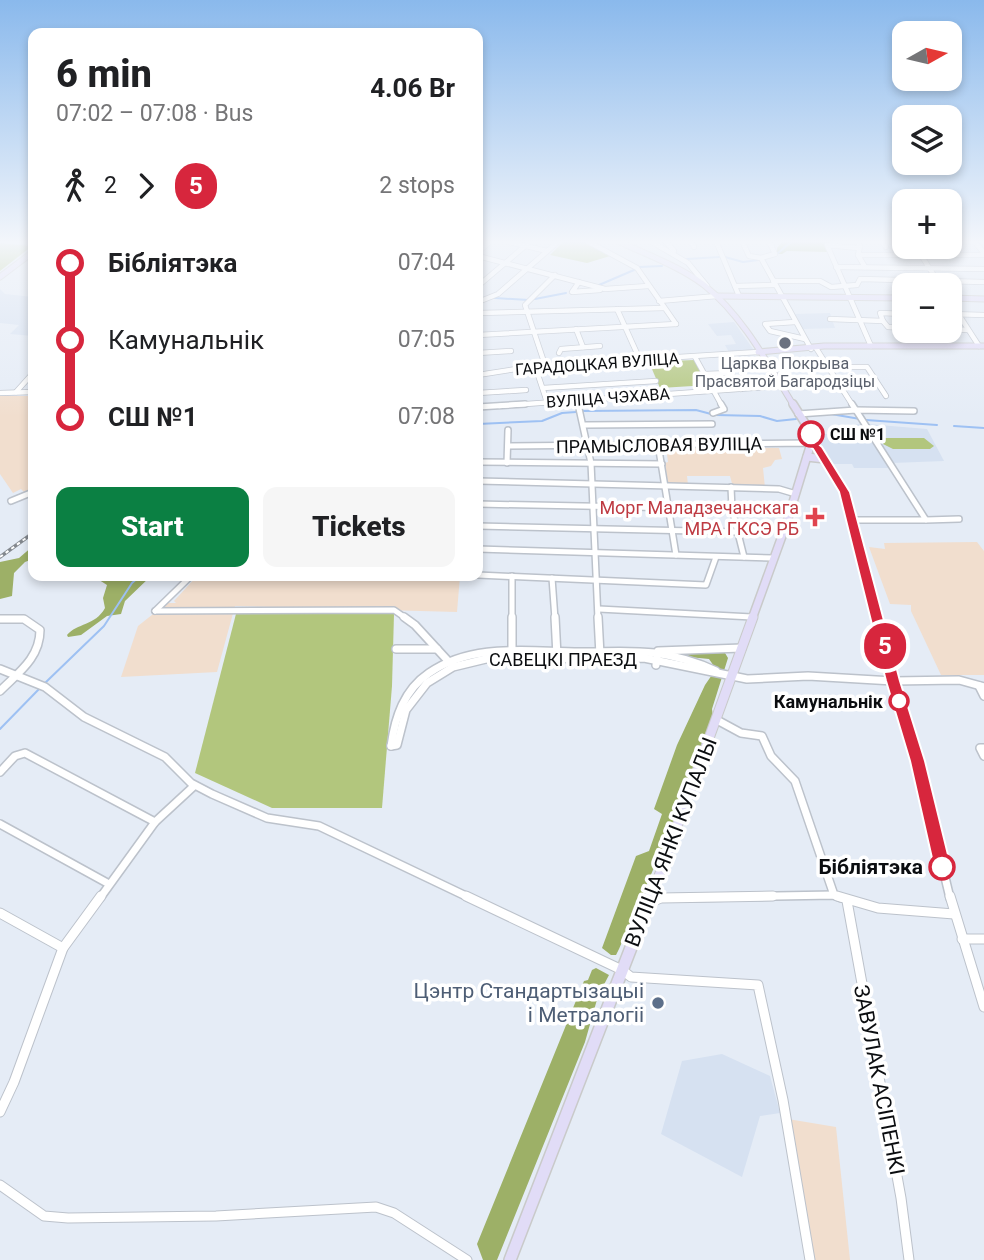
<!DOCTYPE html>
<html lang="en">
<head>
<meta charset="utf-8">
<style>
  :root { --surface:#fff; --page:#f6f6f6; --text:#202124; --muted:#757577; --accent:#0b8043 }
  body { margin:0; font-family:Roboto,sans-serif; background:var(--page); color:var(--text); height:100vh; display:flex; flex-direction:column; font-size:26px; white-space:nowrap }
  * { box-sizing:border-box; margin:0 }
  p { font-size:23px; color:var(--muted) }
  .icon { flex:none; width:38px; height:38px; fill:none; stroke:currentColor; stroke-width:2; stroke-linecap:round; stroke-linejoin:round }
  .map { position:relative; flex:1; overflow:hidden }
  .sheet { position:absolute; left:28px; top:28px; width:455px; height:553px; display:flex; flex-direction:column; background:var(--surface); border-radius:14px; box-shadow:0 4px 10px #0003 }
  .sheet>* { flex:none }
  .badge { padding:0 14px; border-radius:23px; font-size:24px; line-height:46px }
  .needle { width:46px; rotate:82deg }
  .tools { position:absolute; left:892px; top:21px; display:grid; gap:14px }
  .tools a { display:grid; place-items:center; width:70px; height:70px; border-radius:14px; background:var(--surface); box-shadow:0 4px 10px #0003; font-size:35px }
  .map>.badge { position:absolute; translate:-50% -50%; box-shadow:0 0 0 4px #fff }
  .legs { display:flex; align-items:center; gap:10px; height:77px; padding:0 28px; font-size:23px }
  .legs p { margin-inline-start:auto }
  .headline { display:flex; align-items:center; justify-content:space-between; height:119px; padding:0 28px }
  h1 { font-size:38px; font-weight:800; line-height:52px }
  .button { display:flex; gap:14px; margin-top:auto; padding:14px 28px }
  .button a { flex:1; height:80px; border-radius:14px; background:var(--accent); color:#fff; font-size:28px; font-weight:800; line-height:80px; text-align:center }
  .button a+a { background:var(--page); color:var(--text) }
  ul { padding:0 28px; list-style:none }
  li { display:flex; align-items:center; gap:24px; height:77px; font-size:26px }
  li i { display:grid; place-items:center; width:10px; height:100%; margin:0 9px; background:currentColor }
  li i::after { content:''; width:18px; height:18px; margin:-9px; border:5px solid; border-radius:50%; background:var(--surface) }
  li p { margin-inline-start:auto }
  li:first-child i { background:linear-gradient(#0000 50%,currentColor 0) }
  li:last-child i { background:linear-gradient(currentColor 50%,#0000 0) }
  .map>svg:first-child { display:block }
</style>
</head>
<body>
<div class="map">
<svg width="984" height="1260" viewBox="0 0 984 1260">
  <rect width="100%" height="100%" fill="#e5ecf6"/>
  <g fill="#d6e1f1">
    <path d="M0,289L5,294L33,297V336L10,334L19,325L0,323Z"/>
    <path d="M830,313L835,328L803,329L795,314Z"/>
    <path d="M734,322L753,349L749,353L730,354L725,345L736,344L731,335L717,336L708,324Z"/>
    <path d="M867,424L927,429L944,461L892,463L894,468H854L852,464H833L815,434H837L833,425Z"/>
    <path d="M722,1054L770,1076L780,1113L760,1116L742,1177L661,1134L682,1061Z"/>
  </g>
  <g fill="#f1dece">
    <path d="M0,396H33V488L24,492L21,489L13,493L0,474Z"/>
    <path d="M666,447L779,448L782,459L775,460L771,466L763,468L765,488L733,487L730,476H687L688,485H668L665,463L668,462Z"/>
    <path d="M977,542L984,551V675H941L911,611V605L890,604L869,547L885,549L884,543Z"/>
    <path d="M197,576H460L457,612L235,606L217,672L121,677L138,626L167,603H176L174,601Z"/>
    <path d="M788,1119L836,1127L850,1260H814Z"/>
  </g>
  <g fill="#b2c67d">
    <path d="M564,241H583L610,256L587,263L550,255Z"/>
    <path d="M0,243L32,246L0,271Z"/>
    <path d="M694,360L709,385L660,388L649,362Z"/>
    <path d="M885,438H924L934,446L930,449H893L883,444Z"/>
    <path d="M237,610L390,612L394,614L392,686L382,808H272L195,773Z"/>
  </g>
  <g fill="#9db067">
    <path d="M776,241H824L829,252L787,251L782,254H777V248L782,242Z"/>
    <path d="M33,546V559L25,562L14,573L12,596L0,599V562L19,558Z"/>
    <path d="M93,576H151L125,601L121,614L107,616L81,635L68,637L67,635C77,623 95,626 105,608L103,598L107,585Z"/>
    <path d="M712,651L725,653L728,658L712,709L713,717L668,835L619,949L616,955H611L602,948L636,856L649,851L662,814L654,809L677,745L705,685L716,669L709,659L679,656L678,654Z"/>
    <path d="M596,968L609,975L598,996L585,1042L497,1260H483L477,1244L584,981L588,980L592,970Z"/>
  </g>
  <g fill="none" stroke-linecap="round" stroke-linejoin="round">
    <g stroke="#9ec1f3" stroke-width="2">
      <path d="M977,241L982,246"/>
      <path d="M777,254L792,241"/>
      <path d="M725,257L743,262L758,260"/>
      <path d="M687,259L719,257"/>
      <path d="M639,267L662,266"/>
      <path d="M599,285L634,270"/>
      <path d="M495,298L529,300"/>
      <path d="M535,299L566,293"/>
      <path d="M583,411L696,410L711,414"/>
      <path d="M831,414L860,419"/>
      <path d="M716,415L760,416L777,421L796,419L798,416"/>
      <path d="M866,420L937,425"/>
      <path d="M478,424L542,421L562,413L576,412"/>
      <path d="M954,426L984,428"/>
      <path d="M45,683L104,626L132,583L140,576"/>
      <path d="M0,729L41,687"/>
    </g>
    <g stroke="#bcc2cb" stroke-width="6">
      <g id="minor-far3">
        <path d="M505,241L547,251"/>
        <path d="M587,241L637,268L676,324"/>
        <path d="M650,241L688,263L707,286"/>
        <path d="M665,241L674,251"/>
        <path d="M691,241L694,247"/>
        <path d="M716,241L739,296"/>
        <path d="M742,241L749,256L761,258L775,254L769,241"/>
        <path d="M857,241L860,246L858,255L865,267"/>
        <path d="M882,241L886,247"/>
        <path d="M974,241L984,253"/>
        <path d="M916,247L940,285"/>
        <path d="M858,248L827,245L871,346"/>
        <path d="M478,252L491,241"/>
        <path d="M858,255H984"/>
        <path d="M478,256L605,289L648,286"/>
        <path d="M761,258L811,349"/>
        <path d="M836,267L984,269"/>
        <path d="M773,281H820L831,287L857,285L860,279L984,282"/>
        <path d="M579,282L572,292L600,290"/>
        <path d="M478,286L531,241"/>
        <path d="M735,286L775,285"/>
        <path d="M659,301L717,296"/>
        <path d="M950,301L979,346"/>
        <path d="M478,302L498,294L559,241"/>
        <path d="M617,309L640,360"/>
        <path d="M478,313L664,308"/>
        <path d="M950,314L984,315"/>
        <path d="M830,319L883,321L880,313L905,314"/>
        <path d="M883,321L888,327L905,328"/>
        <path d="M795,322L765,324L770,331L805,339"/>
        <path d="M576,329L583,347"/>
        <path d="M950,329L968,330"/>
        <path d="M478,335L676,324"/>
        <path d="M816,348L853,406"/>
        <path d="M478,353L511,351"/>
        <path d="M559,353L561,349L600,346"/>
        <path d="M695,357L722,406"/>
        <path d="M545,365L525,305L555,275"/>
        <path d="M535,366L547,402"/>
        <path d="M828,367H867L886,396"/>
        <path d="M705,374L731,373L741,389"/>
        <path d="M478,375L535,366L758,352"/>
        <path d="M543,388L656,381"/>
        <path d="M16,392L33,373"/>
        <path d="M0,393L33,392"/>
        <path d="M478,393L526,390"/>
        <path d="M577,400L578,406"/>
        <path d="M499,406L781,386"/>
      </g>
    </g>
    <g stroke="#bcc2cb" stroke-width="8">
      <g id="minor-far2">
        <path d="M578,404L591,463L598,619"/>
        <path d="M852,404L926,520H852"/>
        <path d="M478,407L525,404"/>
        <path d="M713,413L724,409L721,404"/>
        <path d="M798,414L856,410L914,411"/>
        <path d="M585,425L712,424"/>
        <path d="M658,444L676,555"/>
        <path d="M508,446L811,443L817,447L844,492L877,619"/>
        <path d="M478,462L662,464"/>
        <path d="M507,463L508,430"/>
        <path d="M478,481L779,489L796,494"/>
        <path d="M731,487L732,509L744,557"/>
        <path d="M11,501L33,492"/>
        <path d="M478,504L732,509"/>
        <path d="M926,520L959,519"/>
        <path d="M478,526L738,532"/>
        <path d="M478,549L773,558"/>
        <path d="M478,575L706,585L716,557"/>
        <path d="M512,576V619"/>
        <path d="M552,578L555,619"/>
        <path d="M599,609L752,617"/>
        <path d="M155,611L394,610L407,619"/>
        <path d="M155,611L191,576"/>
        <path d="M0,619H24"/>
      </g>
    </g>
    <g stroke="#bcc2cb" stroke-width="10">
      <g id="minor-far1">
        <path d="M404,617L415,625L449,662"/>
        <path d="M512,617V652"/>
        <path d="M555,617L557,656"/>
        <path d="M598,617L600,655"/>
        <path d="M877,617L917,761L950,898"/>
        <path d="M0,619H24L40,630C40,658 18,673 0,691"/>
        <path d="M396,649H437"/>
        <path d="M656,665L658,651L742,648"/>
        <path d="M0,669L45,687L84,717L165,757L191,783L212,794L267,818L319,826L470,898"/>
        <path d="M979,686L984,696"/>
        <path d="M717,720L741,733L762,736L771,756L795,781L834,895"/>
        <path d="M391,746L397,745L406,710L427,683L453,667L486,659L644,658L747,679L808,676L893,681L959,680L984,687"/>
        <path d="M391,746C395,717 404,690 429,673C473,642 530,652 580,652C605,652 630,650 655,653C676,656 697,662 716,671"/>
        <path d="M984,748H980L984,756"/>
        <path d="M0,772L15,756L25,753L155,822"/>
        <path d="M0,824L109,884"/>
        <path d="M100,898L155,822L194,786"/>
        <path d="M672,898L834,895L841,898"/>
      </g>
    </g>
    <g stroke="#bcc2cb" stroke-width="11">
      <g id="minor">
        <path d="M466,896L622,970L631,977L758,985L783,1100L810,1260"/>
        <path d="M837,896L878,908L954,914"/>
        <path d="M950,896L984,1007"/>
        <path d="M847,901L901,1198L909,1260"/>
        <path d="M651,902L661,898L773,896"/>
        <path d="M0,913L63,948"/>
        <path d="M962,939H984"/>
        <path d="M0,1112L14,1082L63,948L101,896"/>
        <path d="M0,1185L44,1216L68,1218L216,1216L376,1207L394,1213L467,1260"/>
      </g>
    </g>
    <g stroke="#c9caca" stroke-width="7">
      <g id="major-far3">
        <path d="M16,241L33,242"/>
        <path d="M618,241C647,255 679,266 704,285C743,316 768,364 794,406"/>
        <path d="M0,277L33,252"/>
        <path d="M717,296L905,298"/>
        <path d="M950,298L984,299"/>
        <path d="M758,352L824,346H984"/>
      </g>
    </g>
    <g stroke="#c9caca" stroke-width="10">
      <g id="major-far2">
        <path d="M807,457L825,459"/>
        <path d="M752,619L786,525L812,440L810,431L793,404"/>
      </g>
    </g>
    <g stroke="#c9caca" stroke-width="11">
      <path id="major-far1" d="M651,898L753,617"/>
    </g>
    <g stroke="#c9caca" stroke-width="14">
      <path id="major" d="M510,1260L651,896"/>
    </g>
    <use href="#minor-far3" stroke="#fff" stroke-width="4.5"/>
    <use href="#minor-far2" stroke="#fff" stroke-width="5"/>
    <use href="#minor-far1" stroke="#fff" stroke-width="7"/>
    <use href="#minor" stroke="#fff" stroke-width="9"/>
    <use href="#major-far3" stroke="#e1dcf7" stroke-width="5"/>
    <use href="#major-far2" stroke="#e1dcf7" stroke-width="7"/>
    <use href="#major-far1" stroke="#e1dcf7" stroke-width="9"/>
    <use href="#major" stroke="#e1dcf7" stroke-width="11"/>
    <g stroke="#83888e" stroke-width="3.5">
      <path id="rail" d="M0,557L33,533"/>
    </g>
    <use href="#rail" stroke="#fff" stroke-width="2" stroke-dasharray="3.5" stroke-linecap="butt"/>
  </g>
  <linearGradient id="sky" x2="0" y2="1"><stop stop-color="#8ab9ec"/><stop offset="0.58" stop-color="#f3f6fb"/><stop offset="1" stop-color="#f3f6fb" stop-opacity="0"/></linearGradient>
  <rect width="984" height="417" fill="url(#sky)"/>
  <path fill="#d7263d" stroke="#fff" stroke-width="2" d="M811,430L816,434V442L822,447L850,492L900,681L925,761L951,867L948,872L942,875L936,872L934,867L910,761L886,681L839,492L813,449L805,443L806,434Z"/>
  <circle fill="#6b7280" stroke="#fff" stroke-width="2.5" cx="785" cy="343" r="7"/>
  <g fill="#fff" stroke="#d7263d" stroke-width="3.5">
    <circle cx="811" cy="434" r="12"/>
    <circle cx="899" cy="701" r="9"/>
    <circle cx="942" cy="867" r="12"/>
  </g>
  <path fill="#e0444e" stroke="#fff" stroke-width="2.5" d="M811.5 506.5h7v7h7v7h-7v7h-7v-7h-7v-7h7z"/>
  <circle fill="#5c6f8a" stroke="#fff" stroke-width="2.5" cx="658" cy="1003" r="7"/>
  <g text-anchor="middle" dominant-baseline="central" stroke-width="7" stroke-linejoin="round" paint-order="stroke">
    <g font-size="16" fill="#5b616d" stroke="#fff">
      <text x="785" y="363">Царква Покрыва<tspan x="785" dy="18">Прасвятой Багародзіцы</tspan></text>
    </g>
    <g font-size="16" fill="#0b0d10" stroke="#fff">
      <text transform="translate(597 364) rotate(-4)">ГАРАДОЦКАЯ ВУЛІЦА</text>
      <text transform="translate(608 398) rotate(-4)">ВУЛІЦА ЧЭХАВА</text>
    </g>
    <g font-size="16" font-weight="bold" fill="#0b0d10" stroke="#fff" text-anchor="start">
      <text x="830" y="434">СШ №1</text>
    </g>
    <g font-size="18" fill="#0b0d10" stroke="#fff">
      <text transform="translate(659 445) rotate(-1)">ПРАМЫСЛОВАЯ ВУЛІЦА</text>
      <text x="563" y="659">САВЕЦКІ ПРАЕЗД</text>
    </g>
    <g font-size="18" fill="#be3a42" stroke="#fff" text-anchor="end">
      <text x="799" y="507">Морг Маладзечанскага<tspan x="799" dy="21">МРА ГКСЭ РБ</tspan></text>
    </g>
    <g font-size="18" font-weight="bold" fill="#0b0d10" stroke="#fff" text-anchor="end">
      <text x="883" y="701">Камунальнік</text>
    </g>
    <g font-size="21" fill="#0b0d10" stroke="#fff">
      <text transform="translate(671 842) rotate(-69)">ВУЛІЦА ЯНКІ КУПАЛЫ</text>
      <text transform="translate(879 1080) rotate(79)">ЗАВУЛАК АСІПЕНКІ</text>
    </g>
    <g font-size="21" font-weight="bold" fill="#0b0d10" stroke="#fff" text-anchor="end">
      <text x="923" y="867">Бібліятэка</text>
    </g>
    <g font-size="21" fill="#4e5e75" stroke="#fff" text-anchor="end">
      <text x="644" y="991">Цэнтр Стандартызацыі<tspan x="644" dy="24">і Метралогіі</tspan></text>
    </g>
  </g>
</svg>
<div class="tools">
<a><svg class="needle" viewBox="-14 -14 28 28"><path d="M0-13l5 13h-10z" fill="#e53935"/><path d="M0 13l5-13h-10z" fill="#757577"/></svg></a>
<a><svg class="icon" aria-label="layers" viewBox="0 0 24 24"><path d="M12 4l9 5-9 5-9-5zM3 14l9 5 9-5"/></svg></a>
<a>+</a>
<a>−</a>
</div>
<b class="badge" style="left:885px;top:646px;background:#d7263d;color:#fff">5</b>
<section class="sheet">
<div class="headline"><div><h1>6 min</h1><p>07:02 – 07:08 · Bus</p></div><b>4.06 Br</b></div>
<div class="legs"><svg class="icon" aria-label="walk" viewBox="0 0 24 24"><circle cx="13" cy="4" r="2"/><path d="M13 8l-2 6 4 7M11 14l-3 7M7 12l3-4h3l4 4"/></svg>2<svg class="icon" aria-label="forward" viewBox="0 0 24 24"><path d="M9 5l7 7-7 7"/></svg><b class="badge" style="background:#d7263d;color:#fff">5</b><p>2 stops</p></div>
<ul>
<li><i style="color:#d7263d"></i><b>Бібліятэка</b><p>07:04</p></li>
<li><i style="color:#d7263d"></i><span>Камунальнік</span><p>07:05</p></li>
<li><i style="color:#d7263d"></i><b>СШ №1</b><p>07:08</p></li>
</ul>
<div class="button"><a>Start</a><a>Tickets</a></div>
</section>
</div>
</body>
</html>
